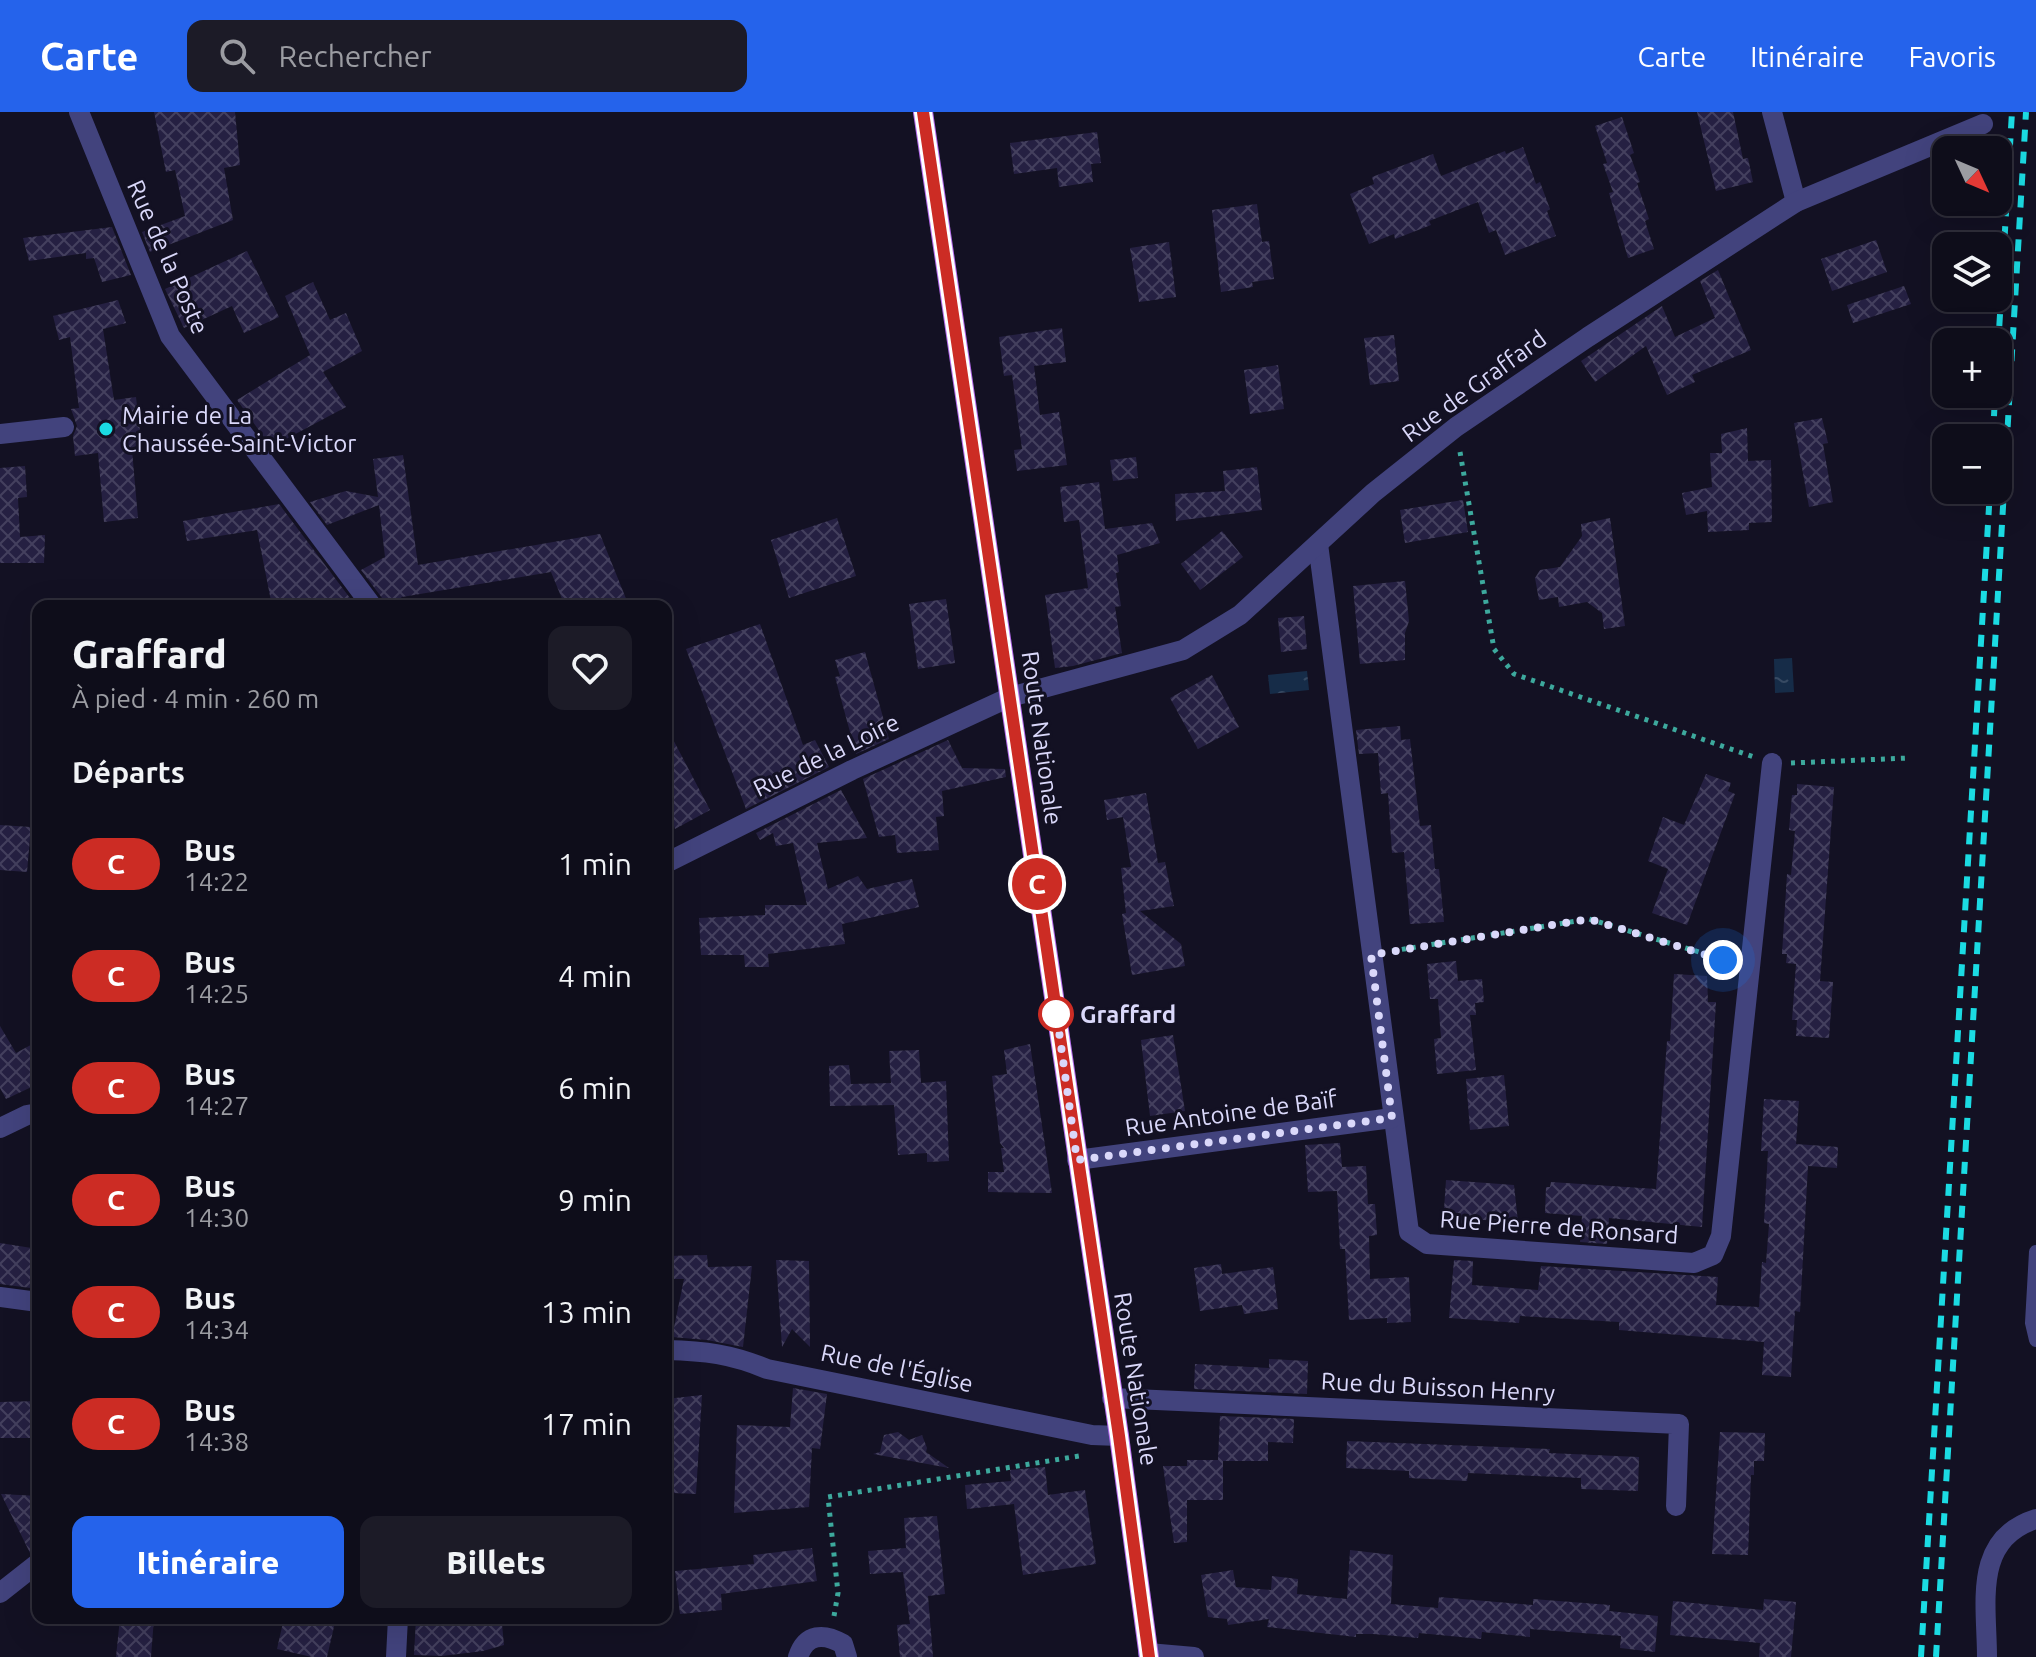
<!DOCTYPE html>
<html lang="fr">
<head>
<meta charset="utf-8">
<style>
  :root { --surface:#0e0d1a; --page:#1c1b27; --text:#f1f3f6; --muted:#9b9ca2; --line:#2e2d39; --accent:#2563eb }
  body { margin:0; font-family:Ubuntu,sans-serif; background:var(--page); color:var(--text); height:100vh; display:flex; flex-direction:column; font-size:30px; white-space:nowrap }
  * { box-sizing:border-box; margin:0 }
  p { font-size:26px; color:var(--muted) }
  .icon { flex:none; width:44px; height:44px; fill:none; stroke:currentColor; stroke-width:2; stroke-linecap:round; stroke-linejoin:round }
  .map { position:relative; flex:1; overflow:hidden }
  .sheet { position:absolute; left:32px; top:488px; width:640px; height:1024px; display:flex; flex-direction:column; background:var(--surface); border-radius:16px; box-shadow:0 8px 32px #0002,0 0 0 2px var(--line) }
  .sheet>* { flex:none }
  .badge { padding:0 16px; border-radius:26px; font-size:28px; line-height:52px }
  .needle { width:52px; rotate:134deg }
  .fabs { position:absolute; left:1932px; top:24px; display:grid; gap:16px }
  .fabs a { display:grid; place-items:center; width:80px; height:80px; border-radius:16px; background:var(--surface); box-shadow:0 8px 32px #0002,0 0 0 2px var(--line); font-size:40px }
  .you { position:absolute; width:40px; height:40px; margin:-20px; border:6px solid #fff; border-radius:50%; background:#1a73e8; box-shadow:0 0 0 12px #1a73e833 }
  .map>.badge { position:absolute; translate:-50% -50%; box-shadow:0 0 0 4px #fff }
  h2 { padding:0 40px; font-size:30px; line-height:72px }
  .round { display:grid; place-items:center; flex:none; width:84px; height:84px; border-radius:16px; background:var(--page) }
  .overview { display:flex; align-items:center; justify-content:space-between; height:136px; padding:0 40px }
  h1 { font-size:38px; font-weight:800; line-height:60px }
  .action { display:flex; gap:16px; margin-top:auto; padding:16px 40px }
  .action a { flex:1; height:92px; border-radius:16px; background:var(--accent); color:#fff; font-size:32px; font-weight:800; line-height:92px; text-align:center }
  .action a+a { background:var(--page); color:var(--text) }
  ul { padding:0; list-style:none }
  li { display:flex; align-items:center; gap:24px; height:112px; padding:0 40px }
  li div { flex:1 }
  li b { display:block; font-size:30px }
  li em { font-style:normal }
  li .badge { min-width:88px; font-weight:700; text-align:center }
  header { display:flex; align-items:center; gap:48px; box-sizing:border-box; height:112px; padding:0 40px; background:var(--accent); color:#fff }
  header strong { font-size:38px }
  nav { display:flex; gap:44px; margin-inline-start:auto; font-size:28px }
  .search { width:560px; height:72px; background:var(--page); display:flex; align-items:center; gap:20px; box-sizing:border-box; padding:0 28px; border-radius:16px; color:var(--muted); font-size:30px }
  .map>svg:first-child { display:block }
</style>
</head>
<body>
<header>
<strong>Carte</strong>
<div class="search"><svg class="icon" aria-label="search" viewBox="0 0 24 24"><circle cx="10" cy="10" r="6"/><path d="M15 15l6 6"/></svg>Rechercher</div>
<nav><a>Carte</a><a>Itinéraire</a><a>Favoris</a></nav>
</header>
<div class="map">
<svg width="2036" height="1545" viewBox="0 0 2036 1545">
  <defs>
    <pattern id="water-ripples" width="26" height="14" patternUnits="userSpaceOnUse" patternTransform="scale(2)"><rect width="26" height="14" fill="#162c48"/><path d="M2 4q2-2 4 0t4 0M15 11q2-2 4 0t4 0" fill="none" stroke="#374a63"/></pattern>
    <pattern id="building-cross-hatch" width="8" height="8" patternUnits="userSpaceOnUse" patternTransform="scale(2)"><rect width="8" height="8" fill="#252042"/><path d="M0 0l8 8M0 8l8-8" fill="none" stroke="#44405e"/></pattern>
  </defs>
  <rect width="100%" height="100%" fill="#131123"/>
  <g fill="url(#water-ripples)">
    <path d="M1792,546L1794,580L1775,581L1774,547Z"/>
    <path d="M1307,559L1309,578L1270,582L1268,563Z"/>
  </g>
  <g fill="url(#building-cross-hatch)">
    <path d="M154,0H235L240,53L224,56L233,108L150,140L142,120L185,104L175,58L166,60Z"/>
    <path d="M1697,0H1733L1743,47L1748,46L1753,70L1716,79Z"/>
    <path d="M1622,5L1634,41L1630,43L1640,70L1637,71L1649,107L1645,109L1654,137L1628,146L1609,81L1613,80L1603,52L1607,51L1595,14Z"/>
    <path d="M1097,20L1101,51L1091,52L1093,70L1059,75L1057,56L1014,62L1010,31Z"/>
    <path d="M1523,35L1536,72L1540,70L1550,97L1547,99L1556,124L1505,143L1496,118L1489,121L1478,90L1429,109L1431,113L1395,127L1394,122L1369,132L1350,82L1374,72L1372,65L1433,42L1441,64L1505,39L1506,42Z"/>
    <path d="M1257,92L1262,130L1269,129L1274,167L1252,170L1253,175L1221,180L1212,98Z"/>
    <path d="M112,115L131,163L102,170L94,146L86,147V141L29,149L23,126Z"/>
    <path d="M1876,128L1887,160L1832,179L1821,147Z"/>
    <path d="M1169,130L1176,185L1139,190L1130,136Z"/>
    <path d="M247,139L279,205L244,221L232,194L184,216L165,177Z"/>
    <path d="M1718,158L1751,238L1692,263L1695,270L1667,283L1646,234L1595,270L1581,249L1662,194L1675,225L1715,206L1700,169Z"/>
    <path d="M313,170L330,208L346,201L362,239L323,260L346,295L271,335L237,288L310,243L285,184Z"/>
    <path d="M1904,174L1911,192L1853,211L1847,193Z"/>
    <path d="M118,188L126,211L103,217L114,288L136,285L142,337L132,338L138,406L104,410L98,341L75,344L73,324L77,314L71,297L79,296L70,225L59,228L53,204Z"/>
    <path d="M1062,216L1066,250L1034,254L1040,303L1059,300L1067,353L1017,359L1014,338L1022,337L1012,263L1004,264L999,225Z"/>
    <path d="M1394,223L1399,269L1370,273L1364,226Z"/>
    <path d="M1278,253L1284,297L1250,302L1244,258Z"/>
    <path d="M1822,306L1828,331L1823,332L1833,390L1809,395L1794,311Z"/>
    <path d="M1747,316L1748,349L1771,348L1772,410L1749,411V418L1708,420L1707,399L1686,403L1682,381L1712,375L1710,341H1722L1721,322Z"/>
    <path d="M403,343L418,453L600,422L629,494H565L551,460L402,485L389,494H385L382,486L361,458L385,445L379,393L327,413L310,390L346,379L378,385L373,347Z"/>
    <path d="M1136,345L1138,366L1113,369L1110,348Z"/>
    <path d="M25,354L27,385L18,386L20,425L45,423L44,451H0V356Z"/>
    <path d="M1257,355L1262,398L1176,409L1175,382L1225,379L1223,359Z"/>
    <path d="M1099,370L1105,417L1152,411L1160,431L1117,443L1119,460L1116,461L1121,494L1115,495L1122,541L1073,554L1055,556L1045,483L1088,476L1079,408L1064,410L1060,375Z"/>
    <path d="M1463,388L1468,420L1405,431L1400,398Z"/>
    <path d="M279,392L356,494H335L331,487L297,494H272L257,418L187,429L183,409Z"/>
    <path d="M837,406L856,464L789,486L771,428Z"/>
    <path d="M1610,406L1625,514L1604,517L1602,501L1587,490L1559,495L1558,485L1539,488L1535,466L1540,458L1560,455L1582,424L1581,412Z"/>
    <path d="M1222,419L1243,445L1200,478L1181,452Z"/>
    <path d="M1405,469L1409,509L1405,521V548L1360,552L1353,474Z"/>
    <path d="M946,487L955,551L918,557L909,492Z"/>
    <path d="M1304,504L1307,537L1281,540L1278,506Z"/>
    <path d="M760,512L803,633L815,628L829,655L746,697L686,537Z"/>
    <path d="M865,540L889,627L856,642L835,565L840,564L835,548Z"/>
    <path d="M1212,563L1239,615L1198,637L1170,586Z"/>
    <path d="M666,614L710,698L675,717L674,714L666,718Z"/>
    <path d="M1400,614L1401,628L1410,627L1420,714L1431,713L1435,757H1439L1444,810L1410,812L1404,740L1392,741L1388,681L1381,682L1378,641L1359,642L1356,618Z"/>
    <path d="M948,628L962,656L1005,657L1006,665L942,679L944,704L936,705L939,738L897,741L895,723L879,725L863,667Z"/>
    <path d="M1706,662L1731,671L1728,679L1735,682L1687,813L1652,801L1668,757L1648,749L1663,705L1684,713Z"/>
    <path d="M1797,672L1834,675L1820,869L1833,870L1829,926L1796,924L1797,908H1792L1796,852L1786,851L1787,842H1782L1787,762L1791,763L1795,719L1789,718L1792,683H1797Z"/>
    <path d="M841,678L867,726L817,731L828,777L858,764L867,777L912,767L919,795L842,812L845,832L768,842L769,855H745L744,843H701L699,806L765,803V793H807L793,731L776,734L773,721L760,728L756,721Z"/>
    <path d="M1146,681L1158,751L1165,750L1174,794L1140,799L1181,832L1185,854L1132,863L1122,802L1126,801L1121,756L1131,755L1123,705L1107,708L1104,688Z"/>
    <path d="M0,713L31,715L27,760L0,758Z"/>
    <path d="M1456,849L1458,869L1482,867L1484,890L1475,891L1476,903H1470L1476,958L1437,962L1434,927L1441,926L1438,887H1430L1427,852Z"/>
    <path d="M1674,862L1707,864L1708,890H1716L1702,1115L1609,1106L1607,1132L1580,1130L1582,1104L1545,1101L1546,1075H1550L1551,1070L1656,1077L1667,929H1670Z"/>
    <path d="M0,914L16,941L38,929V972L6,987L0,976Z"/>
    <path d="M1173,923L1185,999L1150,1004L1141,928Z"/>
    <path d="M1030,932L1052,1081L988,1080V1060H1004L1001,1036H1004L1000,1031L992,964L1007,962L1004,938Z"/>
    <path d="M919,938L921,971L946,969L949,1049L927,1050V1041L898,1043L894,993L830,994L829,954L849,953L851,972L891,971L889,939Z"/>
    <path d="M1504,963L1509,1014L1470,1018L1466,967Z"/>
    <path d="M1764,987L1799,989L1796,1032L1838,1035L1837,1056L1808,1054L1800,1200L1795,1199L1791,1265L1762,1263L1764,1230L1619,1218V1210L1520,1204L1519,1211L1449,1206L1454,1148L1473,1149L1472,1173L1538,1178L1541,1154L1718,1165L1716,1193L1759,1195L1762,1150L1766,1151L1769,1112L1764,1111L1768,1039H1761Z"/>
    <path d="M1340,1031L1342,1055L1366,1054L1368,1092H1375L1377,1123L1369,1124L1370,1167L1409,1165L1411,1210L1387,1211V1206L1349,1208L1345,1137H1340L1337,1079L1308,1080L1305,1033Z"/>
    <path d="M1446,1068L1514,1073L1518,1110L1467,1107L1466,1114L1443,1112Z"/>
    <path d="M0,1131L38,1137V1177L0,1172Z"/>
    <path d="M707,1143L708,1155L752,1154L743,1235L707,1228L672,1225L684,1167H666V1144Z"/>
    <path d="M776,1148L809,1149L810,1235L792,1217L782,1235Z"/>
    <path d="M1221,1152L1222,1162L1273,1155L1278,1197L1244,1202L1242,1193L1200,1199L1194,1156Z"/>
    <path d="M1269,1247L1308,1249L1307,1282L1194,1277L1195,1252L1269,1256Z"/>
    <path d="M793,1276L827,1282L820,1337L812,1336L809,1395L734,1401L737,1313L790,1315Z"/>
    <path d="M702,1283L696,1382L673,1381V1354H666V1287Z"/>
    <path d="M38,1289V1326H0V1290Z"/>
    <path d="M1220,1304L1294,1307L1293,1331L1268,1330V1349H1223V1388H1187V1430L1174,1431L1163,1354H1187V1348H1218Z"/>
    <path d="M898,1320L909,1328L922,1323L927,1336L926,1340L949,1356L873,1342L880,1340L884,1323Z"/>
    <path d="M1720,1320L1765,1321L1764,1349H1754V1363H1751L1748,1443L1712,1442Z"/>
    <path d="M1347,1329L1550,1337L1549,1341L1639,1345L1638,1379L1581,1377V1366L1468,1361L1467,1369L1409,1366V1359L1346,1356Z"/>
    <path d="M1045,1355L1048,1383L1085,1378L1096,1452L1023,1463L1014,1392L967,1397L965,1373L1011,1369L1010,1358Z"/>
    <path d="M1,1382L38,1384V1438L30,1441Z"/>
    <path d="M937,1404L945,1482L928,1484L933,1545H900L897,1513L910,1512L903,1460L870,1462L868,1439L906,1436L904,1406Z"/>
    <path d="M812,1436L817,1469L721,1482L722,1498L680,1502L675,1459L754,1452L753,1443Z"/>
    <path d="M1350,1438L1393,1443L1391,1492L1438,1496L1439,1485L1533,1493V1487L1610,1493L1609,1499L1658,1504L1655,1540L1620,1536L1621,1524L1530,1517V1525L1482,1520L1481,1527L1419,1521L1418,1526L1373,1522H1356V1525L1267,1515L1269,1507L1228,1513L1227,1507L1208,1505L1201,1463L1233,1458L1236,1475L1271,1478L1272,1464L1298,1467L1297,1482L1347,1487Z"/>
    <path d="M1764,1487L1796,1490L1791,1545H1759L1760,1531L1670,1523L1673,1489L1763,1498Z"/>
    <path d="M120,1506H154L151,1545H116Z"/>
    <path d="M284,1506H336L327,1545H312L277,1537Z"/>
    <path d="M416,1506H484L483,1511L502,1512L504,1533L483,1539L442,1544L414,1543Z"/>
  </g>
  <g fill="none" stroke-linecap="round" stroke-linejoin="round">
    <g stroke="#3da99d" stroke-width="5" stroke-dasharray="4 6" stroke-linecap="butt">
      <path d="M1460,340L1494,537L1514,562L1754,645"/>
      <path d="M1791,651L1909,646"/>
      <path d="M1392,839L1589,807L1729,849"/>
      <path d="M834,1504L838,1481L828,1385L1079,1344"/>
    </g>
    <path stroke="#42437d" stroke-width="14" d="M2036,1140L2032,1211L2036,1228"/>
    <g stroke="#42437d" stroke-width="20">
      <path d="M79,0L170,224L372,494"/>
      <path d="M1772,0L1796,90"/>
      <path d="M0,322L64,315"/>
      <path d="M1318,432L1409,1120L1427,1132L1694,1151L1713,1143L1721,1124L1772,651"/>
      <path d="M666,751L852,658L1010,585L1183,538L1240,503L1373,381L1456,315L1588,225L1796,90L1983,12"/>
      <path d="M0,1016L27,1003L38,1001"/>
      <path d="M1077,1048L1392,1006"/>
      <path d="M0,1185L38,1190"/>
      <path d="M666,1238C705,1239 731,1242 767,1257L1092,1323L1119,1324"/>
      <path d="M1112,1286L1679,1312L1676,1394"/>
      <path d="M0,1481L38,1451"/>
      <path d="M1148,1541L1194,1545"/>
      <path d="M396,1545L398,1506"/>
      <path d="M798,1545C806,1521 824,1521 843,1532L847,1545"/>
      <path d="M1987,1545C1987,1492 1972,1427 2036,1407"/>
    </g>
    <path stroke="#b66cee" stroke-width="20" d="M923,0L1119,1324L1149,1545"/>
    <g stroke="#1bdbe3" stroke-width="6" stroke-dasharray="12 10" stroke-linecap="butt">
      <path d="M1998,236L2012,0"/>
      <path d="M1993,326L1995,282"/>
      <path d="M1921,1545L1990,378"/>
      <path d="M1936,1545L2026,0"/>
    </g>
  </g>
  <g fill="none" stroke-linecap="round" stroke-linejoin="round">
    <g stroke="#fff" stroke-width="18">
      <path id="line" d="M923,0L1119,1324L1149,1545"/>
    </g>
    <use href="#line" stroke="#cc2c24" stroke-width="12"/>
    <path stroke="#dad8fa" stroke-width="8" stroke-dasharray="0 14.4" d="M1056,902L1055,891L1077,1048L1392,1006L1371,843L1589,807L1723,848"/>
  </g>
  <circle fill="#1bdbe3" stroke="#131123" stroke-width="3" cx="106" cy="317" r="8"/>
  <circle fill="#fff" stroke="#cc2c24" stroke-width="4" cx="1056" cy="902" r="16"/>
  <g text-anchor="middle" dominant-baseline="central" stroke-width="6" stroke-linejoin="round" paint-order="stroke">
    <g font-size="24" fill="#dad8fa" stroke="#131123">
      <text transform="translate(168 145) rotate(66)">Rue de la Poste</text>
      <text transform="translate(1474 274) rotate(-36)">Rue de Graffard</text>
      <text transform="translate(1042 626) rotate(82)">Route Nationale</text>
      <text transform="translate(826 643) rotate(-26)">Rue de la Loire</text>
      <text transform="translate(1231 1001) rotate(-8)">Rue Antoine de Baïf</text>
      <text transform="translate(1559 1115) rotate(4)">Rue Pierre de Ronsard</text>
      <text transform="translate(897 1256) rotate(12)">Rue de l'Église</text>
      <text transform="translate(1136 1267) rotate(81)">Route Nationale</text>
      <text transform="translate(1438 1275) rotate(3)">Rue du Buisson Henry</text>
    </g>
    <g font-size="24" fill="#dad8fa" stroke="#131123" text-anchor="start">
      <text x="122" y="303">Mairie de La<tspan x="122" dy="28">Chaussée-Saint-Victor</tspan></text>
    </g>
    <g font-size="24" font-weight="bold" fill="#dad8fa" stroke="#131123" text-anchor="start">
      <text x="1080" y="902">Graffard</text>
    </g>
  </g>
</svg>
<div class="fabs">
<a><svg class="needle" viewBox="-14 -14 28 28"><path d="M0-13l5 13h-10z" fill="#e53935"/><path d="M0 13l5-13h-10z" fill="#9b9ca2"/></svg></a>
<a><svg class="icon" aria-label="layers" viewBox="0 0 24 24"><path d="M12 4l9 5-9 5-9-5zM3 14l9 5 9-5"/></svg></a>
<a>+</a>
<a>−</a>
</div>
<div class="you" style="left:1723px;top:848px"></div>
<b class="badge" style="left:1037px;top:772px;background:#cc2c24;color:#fff">C</b>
<section class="sheet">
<div class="overview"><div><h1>Graffard</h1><p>À pied · 4 min · 260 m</p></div><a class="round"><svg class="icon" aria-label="heart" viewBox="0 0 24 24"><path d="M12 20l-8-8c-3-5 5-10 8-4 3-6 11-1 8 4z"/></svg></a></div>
<h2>Départs</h2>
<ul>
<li><span class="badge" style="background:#cc2c24;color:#fff">C</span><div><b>Bus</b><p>14:22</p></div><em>1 min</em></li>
<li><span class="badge" style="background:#cc2c24;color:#fff">C</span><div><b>Bus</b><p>14:25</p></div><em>4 min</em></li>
<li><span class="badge" style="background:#cc2c24;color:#fff">C</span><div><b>Bus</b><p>14:27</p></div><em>6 min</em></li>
<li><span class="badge" style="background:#cc2c24;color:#fff">C</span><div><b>Bus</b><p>14:30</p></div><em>9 min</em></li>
<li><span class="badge" style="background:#cc2c24;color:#fff">C</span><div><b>Bus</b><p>14:34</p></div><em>13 min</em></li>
<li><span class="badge" style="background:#cc2c24;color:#fff">C</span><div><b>Bus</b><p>14:38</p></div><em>17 min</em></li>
</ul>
<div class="action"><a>Itinéraire</a><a>Billets</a></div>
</section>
</div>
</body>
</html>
